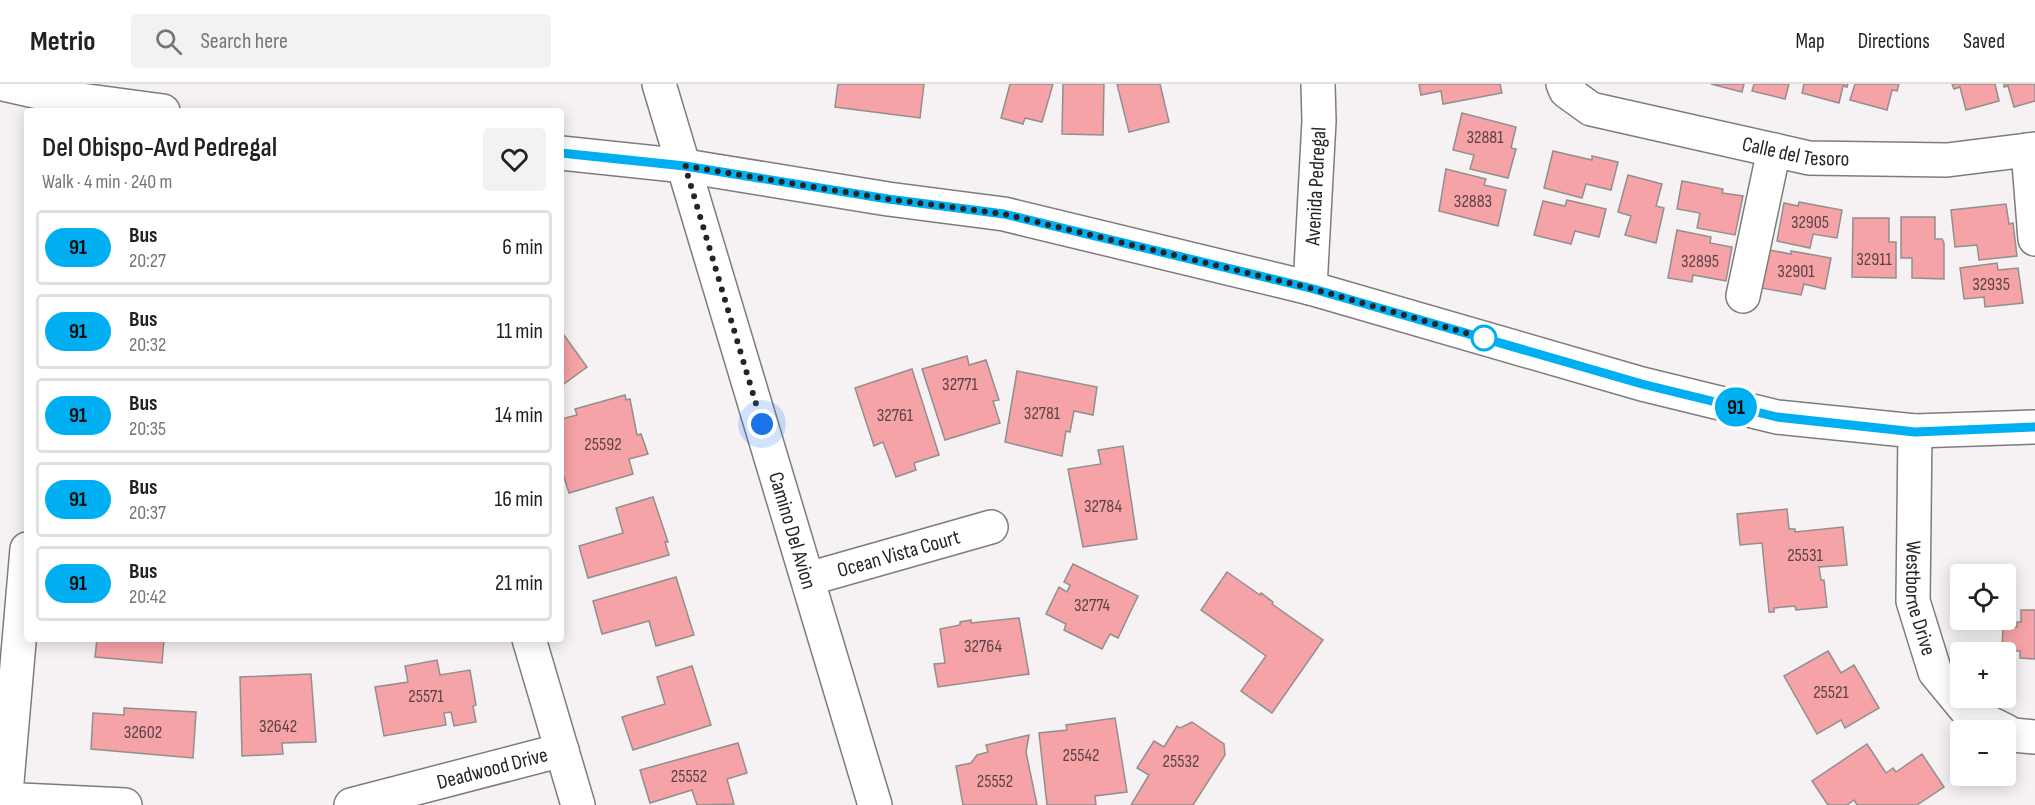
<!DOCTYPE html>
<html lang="en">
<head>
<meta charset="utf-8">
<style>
  :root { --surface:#fff; --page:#f2f2f2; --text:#222; --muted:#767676; --line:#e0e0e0 }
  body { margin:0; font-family:"Sofia Sans Condensed",sans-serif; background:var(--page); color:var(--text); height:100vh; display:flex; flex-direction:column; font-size:22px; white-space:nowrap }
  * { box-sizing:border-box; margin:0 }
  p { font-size:20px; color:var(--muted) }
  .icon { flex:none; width:33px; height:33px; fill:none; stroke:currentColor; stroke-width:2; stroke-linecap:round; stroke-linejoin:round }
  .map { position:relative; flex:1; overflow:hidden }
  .details { position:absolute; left:24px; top:24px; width:540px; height:534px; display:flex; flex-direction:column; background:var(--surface); border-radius:6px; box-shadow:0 3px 15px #0003 }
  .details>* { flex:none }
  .badge { padding:0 12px; border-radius:20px; font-size:21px; line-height:39px }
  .tools { position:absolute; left:1950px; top:480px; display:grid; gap:12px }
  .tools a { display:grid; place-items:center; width:66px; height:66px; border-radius:6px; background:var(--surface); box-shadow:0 3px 15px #0003; font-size:30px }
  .you { position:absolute; width:30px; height:30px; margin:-15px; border:4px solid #fff; border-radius:50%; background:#1a73e8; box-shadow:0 0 0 9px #1a73e833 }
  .map>.badge { position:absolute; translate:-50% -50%; box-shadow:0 0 0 3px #fff }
  .round { display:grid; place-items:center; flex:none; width:63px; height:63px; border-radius:6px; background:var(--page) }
  .head { display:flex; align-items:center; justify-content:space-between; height:102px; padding:0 18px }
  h1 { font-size:28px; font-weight:600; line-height:45px }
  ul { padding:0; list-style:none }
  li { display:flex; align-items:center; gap:18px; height:75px; margin:0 12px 9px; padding:0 6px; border:3px solid var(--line); border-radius:6px }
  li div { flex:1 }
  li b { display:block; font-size:22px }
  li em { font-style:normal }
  li .badge { min-width:66px; font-weight:700; text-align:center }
  header { display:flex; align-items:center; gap:36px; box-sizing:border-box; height:84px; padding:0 30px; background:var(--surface); border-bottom:2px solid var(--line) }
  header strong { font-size:28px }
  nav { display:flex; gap:33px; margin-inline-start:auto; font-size:21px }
  .search { width:420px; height:54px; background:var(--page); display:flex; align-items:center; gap:15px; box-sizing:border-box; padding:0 21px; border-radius:6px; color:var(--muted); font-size:22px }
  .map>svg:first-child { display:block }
</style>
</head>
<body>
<header>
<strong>Metrio</strong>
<div class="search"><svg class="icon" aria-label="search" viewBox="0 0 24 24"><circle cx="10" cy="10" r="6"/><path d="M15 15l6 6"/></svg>Search here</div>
<nav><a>Map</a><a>Directions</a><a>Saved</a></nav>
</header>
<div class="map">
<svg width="2035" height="721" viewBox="0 0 2035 721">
  <rect width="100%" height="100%" fill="#f6f2f4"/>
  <g fill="#f6a3a7" stroke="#938e8e" stroke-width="1.5">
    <path d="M838,0H924L920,34L835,23Z"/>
    <path d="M1010,0H1053L1042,38L1025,34L1023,40L1001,34Z"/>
    <path d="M1063,0H1104L1103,51L1062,50Z"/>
    <path d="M1117,0H1160L1169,38L1129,48Z"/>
    <path d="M1419,0H1500L1502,9L1443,20L1441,7L1421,11Z"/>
    <path d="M1711,0H1744L1742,8Z"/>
    <path d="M1754,0H1789L1785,15L1752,7Z"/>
    <path d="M1804,0H1848L1847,3L1843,2L1839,19L1802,9Z"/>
    <path d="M1855,0H1899L1897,7L1892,6L1887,26L1850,16Z"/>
    <path d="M1952,0H1995L1999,17L1966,26L1960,3L1954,5Z"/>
    <path d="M2004,0H2035V17L2014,23L2008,2L2004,3Z"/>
    <path d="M1462,29L1516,43L1511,64L1516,65L1508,94L1470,85L1474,71L1453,66Z"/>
    <path d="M1553,67L1592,76V72L1618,78L1611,106L1586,100L1582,114L1544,104Z"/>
    <path d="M1446,85L1486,95L1484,101L1506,106L1498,142L1439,127Z"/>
    <path d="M1628,91L1662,100L1656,122L1664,124L1656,159L1625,151L1631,132L1618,128Z"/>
    <path d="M1682,97L1723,105L1722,109L1743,112L1735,151L1697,144L1700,129L1677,125Z"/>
    <path d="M1567,116L1606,125L1599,153L1575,147L1571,160L1534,151L1543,117L1565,122Z"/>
    <path d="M1799,118L1842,126L1837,154L1813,150L1810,164L1777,157L1784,119L1798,122Z"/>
    <path d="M2006,120L2009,140L2013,139L2017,172L1979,176L1977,161L1955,163L1951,126Z"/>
    <path d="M1901,133H1935V155H1942L1944,159V195L1912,194V174H1901Z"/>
    <path d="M1853,134H1889V158H1896V194L1852,193Z"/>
    <path d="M1677,146L1711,153L1710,159L1732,163L1726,197L1693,191L1692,198L1668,194Z"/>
    <path d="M1769,166L1791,170V167L1831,174L1825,205L1804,200L1801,211L1761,204Z"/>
    <path d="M1997,179L1998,186L2018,184L2023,219L1985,223L1984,213L1964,215L1960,184Z"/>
    <path d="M561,247L587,283L561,302Z"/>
    <path d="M967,272L969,281L986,276L999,316L993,317L1000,339L945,356L922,285Z"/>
    <path d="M912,285L939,371L914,379L916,386L896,393L883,358L874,362L855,304Z"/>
    <path d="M1017,287L1097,303L1093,331L1074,327L1070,348L1066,347L1062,372L1005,358Z"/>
    <path d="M625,311L626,316L630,315L637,351L641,350L648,370L629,375L633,390L569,409L561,384V335L577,331L575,325Z"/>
    <path d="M1123,362L1137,455L1083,463L1068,385L1101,380L1098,366Z"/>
    <path d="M653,413L668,458H665L669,471L588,494L579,462L623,449L616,424Z"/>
    <path d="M1787,425L1789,445H1795V448L1843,443L1847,481L1819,483L1821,496H1824L1827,523L1796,526L1795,522L1774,524V528H1769L1762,459L1740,461L1737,430Z"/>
    <path d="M1073,480L1138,512L1118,554L1110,550L1102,565L1064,546L1066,540L1046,530L1059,503L1067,508L1070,501L1064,498Z"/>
    <path d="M1227,488L1260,511L1261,509L1273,518L1272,520L1323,556L1272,629L1241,607L1266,572L1201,526Z"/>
    <path d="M676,493L694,551L656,562L649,537L602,550L593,517Z"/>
    <path d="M2021,526H2035V575L2020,574V567H2002L2003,543H2017V538H2021Z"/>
    <path d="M1019,534L1029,590L938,603L934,580L945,579L940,545L960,541V538L971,536V539Z"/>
    <path d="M97,555H164L162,579L95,573Z"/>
    <path d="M1828,567L1841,589L1854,581L1879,624L1845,644L1841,636L1817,650L1784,592Z"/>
    <path d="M437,576L440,591L470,586L476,621L473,622L476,638L454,642L451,628L444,629L446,641L384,652L375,603L408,598L405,582Z"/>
    <path d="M692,582L711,641L633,666L622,633L665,620L657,593Z"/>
    <path d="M311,590L316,658L282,659L283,670L242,672L240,593Z"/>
    <path d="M124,624L196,628L193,674L91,665L93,629L124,631Z"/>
    <path d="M1115,634L1127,708L1095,712L1096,721H1047L1039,649L1067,646L1066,641Z"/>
    <path d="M1192,638L1224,660L1225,671L1193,721H1131L1149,691L1137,684L1154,657L1164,663L1177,642L1180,644Z"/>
    <path d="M1029,651L1026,668L1037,721H963L956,682L971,679L977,671L988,668L986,661Z"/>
    <path d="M738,659L747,689L727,695L734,720L697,721L692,706L650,719L640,686Z"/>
    <path d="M1867,660L1886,689L1893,684L1896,688L1922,670L1944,703L1917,721H1857L1854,716L1847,721H1828L1812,697Z"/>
  </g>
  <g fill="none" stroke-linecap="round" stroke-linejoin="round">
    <g stroke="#7f7b7d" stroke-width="36">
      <g id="minor">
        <path id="s1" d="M1563,0L1566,7L1591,25L1809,74L1947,76L2035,65"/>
        <path d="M2028,66L2035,155"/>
        <path id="s2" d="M1310,204L1319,37L1318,0"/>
        <path d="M1743,212L1774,66"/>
        <path id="s3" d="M1915,347L1913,517L1935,588L1968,628L2004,646"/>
        <path id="s4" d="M808,495L991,443"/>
        <path d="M529,555L578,721"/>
        <path d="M2006,647L2012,651L2035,653"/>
        <path d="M0,715L125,721"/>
        <path d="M5,721L27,465"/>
        <path id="s5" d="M351,721L562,666"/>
      </g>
    </g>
    <g stroke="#7f7b7d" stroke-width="36">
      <g id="major">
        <path d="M3,0L65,14L163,27"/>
        <path id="s6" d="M659,0L875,721"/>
        <path d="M561,69L685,82L888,115L1004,130L1310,204L1642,300L1777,333L1915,347L2035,343"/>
      </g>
    </g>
    <use href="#minor" stroke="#fff" stroke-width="33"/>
    <use href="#major" stroke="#fff" stroke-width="33"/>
  </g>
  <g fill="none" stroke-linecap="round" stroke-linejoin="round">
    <g stroke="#fff" stroke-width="14">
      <path id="line" d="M561,69L685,82L888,115L1004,130L1310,204L1642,300L1777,333L1915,348L2035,343"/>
    </g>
    <use href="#line" stroke="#00aff2" stroke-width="9"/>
    <path stroke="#262425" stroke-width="6" stroke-dasharray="0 10.8" d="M762,340L685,82L888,115L1004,130L1310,204L1487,255L1484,254"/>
  </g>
  <circle fill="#fff" stroke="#00aff2" stroke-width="3" cx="1484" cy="254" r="12"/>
  <g text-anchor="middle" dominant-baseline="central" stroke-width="4.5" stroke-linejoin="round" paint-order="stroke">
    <g font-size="18" fill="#5a4446">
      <text x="1485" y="53">32881</text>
      <text x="1473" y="117">32883</text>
      <text x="1810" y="138">32905</text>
      <text x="1874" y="175">32911</text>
      <text x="1700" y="177">32895</text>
      <text x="1796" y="187">32901</text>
      <text x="1991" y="200">32935</text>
      <text x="960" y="300">32771</text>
      <text x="1042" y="329">32781</text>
      <text x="895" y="331">32761</text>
      <text x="603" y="360">25592</text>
      <text x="1103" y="422">32784</text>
      <text x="1805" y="471">25531</text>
      <text x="1092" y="521">32774</text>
      <text x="983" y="562">32764</text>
      <text x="1831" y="608">25521</text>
      <text x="426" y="612">25571</text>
      <text x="278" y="642">32642</text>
      <text x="143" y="648">32602</text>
      <text x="1081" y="671">25542</text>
      <text x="1181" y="677">25532</text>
      <text x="689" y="692">25552</text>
      <text x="995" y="697">25552</text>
    </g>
    <g font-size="21" fill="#262425" stroke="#fff">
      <text stroke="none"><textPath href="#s1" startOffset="248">Calle del Tesoro</textPath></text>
      <text stroke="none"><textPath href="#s2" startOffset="102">Avenida Pedregal</textPath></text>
      <text stroke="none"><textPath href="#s6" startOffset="466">Camino Del Avion</textPath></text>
      <text stroke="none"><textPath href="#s4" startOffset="94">Ocean Vista Court</textPath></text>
      <text stroke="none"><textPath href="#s3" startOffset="168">Westborne Drive</textPath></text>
      <text stroke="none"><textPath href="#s5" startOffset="146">Deadwood Drive</textPath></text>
    </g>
  </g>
</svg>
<div class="tools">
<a><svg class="icon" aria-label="locate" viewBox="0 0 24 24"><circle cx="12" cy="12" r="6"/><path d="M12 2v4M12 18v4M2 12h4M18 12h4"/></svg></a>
<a>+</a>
<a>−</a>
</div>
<div class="you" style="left:762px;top:340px"></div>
<b class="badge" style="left:1736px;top:323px;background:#00aff2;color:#111">91</b>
<section class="details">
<div class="head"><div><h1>Del Obispo-Avd Pedregal</h1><p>Walk · 4 min · 240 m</p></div><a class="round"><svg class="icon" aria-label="heart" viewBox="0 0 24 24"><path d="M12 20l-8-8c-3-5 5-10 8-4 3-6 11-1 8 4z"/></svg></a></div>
<ul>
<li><span class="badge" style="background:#00aff2;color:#111">91</span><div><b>Bus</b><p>20:27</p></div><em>6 min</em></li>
<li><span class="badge" style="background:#00aff2;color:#111">91</span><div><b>Bus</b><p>20:32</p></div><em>11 min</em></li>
<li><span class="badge" style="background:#00aff2;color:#111">91</span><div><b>Bus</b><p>20:35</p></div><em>14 min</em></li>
<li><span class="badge" style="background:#00aff2;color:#111">91</span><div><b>Bus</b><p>20:37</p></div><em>16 min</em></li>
<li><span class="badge" style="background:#00aff2;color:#111">91</span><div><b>Bus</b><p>20:42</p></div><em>21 min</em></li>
</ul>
</section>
</div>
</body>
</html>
